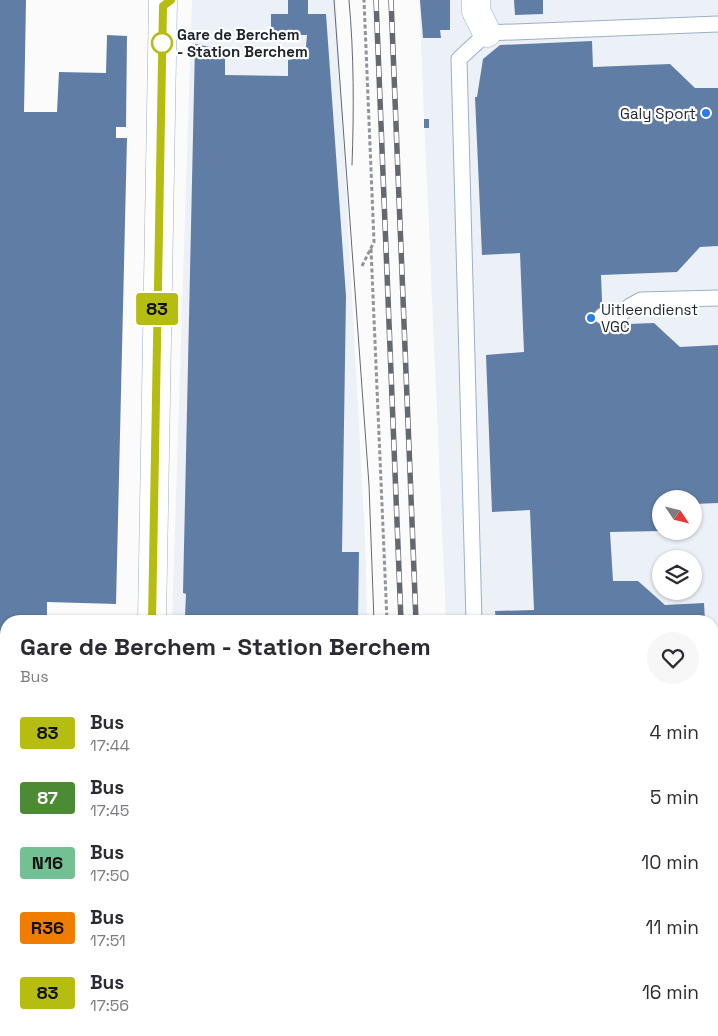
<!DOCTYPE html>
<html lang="en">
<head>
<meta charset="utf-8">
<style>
  :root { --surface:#fff; --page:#f7f7f7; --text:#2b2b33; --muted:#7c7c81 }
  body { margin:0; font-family:"Space Grotesk",sans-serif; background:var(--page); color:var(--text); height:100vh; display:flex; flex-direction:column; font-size:19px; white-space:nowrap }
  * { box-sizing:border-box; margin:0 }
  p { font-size:16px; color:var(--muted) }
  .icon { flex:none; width:28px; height:28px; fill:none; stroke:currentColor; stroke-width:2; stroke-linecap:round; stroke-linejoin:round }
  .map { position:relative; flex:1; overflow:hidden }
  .details { position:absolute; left:0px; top:615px; width:719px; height:421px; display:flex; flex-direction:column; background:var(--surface); border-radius:20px 20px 0 0; box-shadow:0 1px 4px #0004 }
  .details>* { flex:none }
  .badge { padding:0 10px; border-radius:4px; font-size:18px; line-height:32px }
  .needle { width:32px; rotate:125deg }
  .controls { position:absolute; left:652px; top:490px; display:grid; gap:10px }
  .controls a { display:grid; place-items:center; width:50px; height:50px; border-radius:50%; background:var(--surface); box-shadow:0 1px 4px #0004; font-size:25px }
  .map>.badge { position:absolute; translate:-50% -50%; box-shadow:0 0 0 2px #fff }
  .round { display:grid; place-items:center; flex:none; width:52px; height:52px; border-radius:26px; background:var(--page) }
  .head { display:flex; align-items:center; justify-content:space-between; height:85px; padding:0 20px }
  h1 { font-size:24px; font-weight:600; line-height:38px }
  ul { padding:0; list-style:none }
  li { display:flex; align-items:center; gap:15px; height:65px; padding:0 20px }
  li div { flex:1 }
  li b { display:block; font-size:19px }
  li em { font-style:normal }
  li .badge { min-width:55px; font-weight:700; text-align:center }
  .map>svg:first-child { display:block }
</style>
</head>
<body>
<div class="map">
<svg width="718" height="1036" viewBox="0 0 718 1036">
  <rect width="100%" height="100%" fill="#fbfbfb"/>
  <g fill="#ecf0f7" fill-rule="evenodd">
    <path d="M192,0H336L365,538L367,621H172Z"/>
    <path d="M419,0H718V1036H464L463,1030H712V621H446ZM661,499H694V531H661ZM661,559H694V591H661Z"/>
    <path d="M0,842H6V1030H382V1036H0Z"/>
  </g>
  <g fill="#607da6">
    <path d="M0,0H26L24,112H57L59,72L106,73L107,35L127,36L126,127H116V138H127L116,604L47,602V621H6V661H0Z"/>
    <path d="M288,0H308V14H326L346,296L342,552H359L358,621H183V616H185L186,594L183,593L195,44L225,50V75L288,76V60L305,57L307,35H271V14H288Z"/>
    <path d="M420,0H450V30H440L441,38H423Z"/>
    <path d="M514,0H543V14L515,15Z"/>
    <path d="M592,41L593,67L670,64L695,88H718V246L700,247L677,272L601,275L603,325L654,323L680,347L718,345V503L694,504V499H661V531L610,532L613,581H638L665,605L704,603L705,621H496L495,611L534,610L530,510L492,512L486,355L524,352L520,253L482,255L475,97H477L483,59L500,45Z"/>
    <rect x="424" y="119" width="5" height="9"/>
    <path d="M0,866L6,867V1030H112V1036H0Z"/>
    <path d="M250,1030H371V1036H251Z"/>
    <rect x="559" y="1030" width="131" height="6"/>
  </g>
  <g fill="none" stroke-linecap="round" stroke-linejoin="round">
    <g stroke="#9eafc6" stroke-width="17">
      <g id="service">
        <path d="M602,316L621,314L630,306L641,300L718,298"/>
        <path d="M474,621L459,59L487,33L718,24"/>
        <path d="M712,809H718"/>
        <path d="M215,1036V1030"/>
      </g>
    </g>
    <g stroke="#9eafc6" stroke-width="29">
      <g id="minor">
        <path d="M476,0V11L487,33"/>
        <path d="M152,621L163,0"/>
        <path d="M144,1036L145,1030"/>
      </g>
    </g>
    <g stroke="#919499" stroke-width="3" stroke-dasharray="4 2.5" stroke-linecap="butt">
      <path d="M371,249L387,621"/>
      <path d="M362,266L374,242L364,0"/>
      <path d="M395,1030V1036"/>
      <path d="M455,1030L456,1036"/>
    </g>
    <use href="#service" stroke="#fff" stroke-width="15"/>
    <use href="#minor" stroke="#fff" stroke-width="28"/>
    <g stroke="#65696f" stroke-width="1">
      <path d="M334,0L369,485L374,621"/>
      <path d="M349,0C354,55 354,110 352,165"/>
    </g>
    <g stroke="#65696f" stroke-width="5.5">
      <g id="rail">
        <path d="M376,0L401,621"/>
        <path d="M391,0L416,621"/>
        <path d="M417,1030V1036"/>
        <path d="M433,1030V1036"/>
      </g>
    </g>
    <use href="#rail" stroke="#fff" stroke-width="4" stroke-dasharray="11" stroke-linecap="butt"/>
  </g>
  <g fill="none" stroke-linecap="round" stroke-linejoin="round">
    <g stroke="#fff" stroke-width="11">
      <path id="line" d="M152,621L163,6L171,0"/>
    </g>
    <use href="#line" stroke="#b4bd10" stroke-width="8"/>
  </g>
  <circle fill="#fff" stroke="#b4bd10" stroke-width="2.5" cx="162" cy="43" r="10"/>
  <g fill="#2a7de8" stroke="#fff" stroke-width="2">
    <circle cx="706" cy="113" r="5"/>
    <circle cx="591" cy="318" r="5"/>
  </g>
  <g text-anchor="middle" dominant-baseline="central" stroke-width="4.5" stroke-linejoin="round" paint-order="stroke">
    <g font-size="15" font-weight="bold" fill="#1f252e" stroke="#fff" text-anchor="start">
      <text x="177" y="34">Gare de Berchem<tspan x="177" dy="17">- Station Berchem</tspan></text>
    </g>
    <g font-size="15" fill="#1f252e" stroke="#fff" text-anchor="end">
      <text x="696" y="113">Galy Sport</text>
      <text x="601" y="309" text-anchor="start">Uitleendienst<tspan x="601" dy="17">VGC</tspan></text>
    </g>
  </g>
</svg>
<div class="controls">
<a><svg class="needle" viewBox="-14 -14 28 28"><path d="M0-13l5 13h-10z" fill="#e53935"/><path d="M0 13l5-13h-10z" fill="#7c7c81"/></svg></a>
<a><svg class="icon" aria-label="layers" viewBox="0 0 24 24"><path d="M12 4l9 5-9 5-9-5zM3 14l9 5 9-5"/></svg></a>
</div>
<b class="badge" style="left:157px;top:309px;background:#b4bd10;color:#111">83</b>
<section class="details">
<div class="head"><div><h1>Gare de Berchem - Station Berchem</h1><p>Bus</p></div><a class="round"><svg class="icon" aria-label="heart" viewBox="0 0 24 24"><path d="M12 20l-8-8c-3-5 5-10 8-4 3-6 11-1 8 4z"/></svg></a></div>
<ul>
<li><span class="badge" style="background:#b4bd10;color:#111">83</span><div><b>Bus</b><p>17:44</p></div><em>4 min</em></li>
<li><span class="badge" style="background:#4c8b33;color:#fff">87</span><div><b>Bus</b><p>17:45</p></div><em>5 min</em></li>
<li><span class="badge" style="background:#74c095;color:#111">N16</span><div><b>Bus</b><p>17:50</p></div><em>10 min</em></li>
<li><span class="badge" style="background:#ef7d00;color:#111">R36</span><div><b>Bus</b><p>17:51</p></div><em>11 min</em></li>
<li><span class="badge" style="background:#b4bd10;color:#111">83</span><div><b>Bus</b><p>17:56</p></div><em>16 min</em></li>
</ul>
</section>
</div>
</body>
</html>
